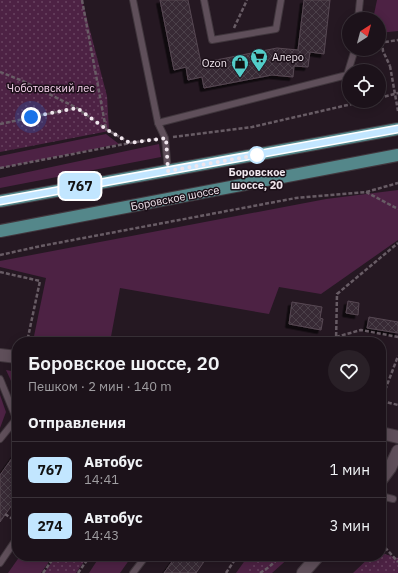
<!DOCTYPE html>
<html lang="ru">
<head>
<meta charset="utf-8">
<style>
  :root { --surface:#1c121a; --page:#292027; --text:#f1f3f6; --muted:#a09ea2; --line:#3a3239 }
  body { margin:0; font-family:"IBM Plex Sans",sans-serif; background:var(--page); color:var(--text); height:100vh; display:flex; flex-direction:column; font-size:15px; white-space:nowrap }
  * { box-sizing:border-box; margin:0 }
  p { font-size:13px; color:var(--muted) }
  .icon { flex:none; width:22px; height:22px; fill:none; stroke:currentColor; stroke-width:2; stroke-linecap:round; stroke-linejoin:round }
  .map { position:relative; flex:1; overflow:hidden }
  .sheet { position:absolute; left:12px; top:337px; width:374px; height:224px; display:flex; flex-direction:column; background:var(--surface); border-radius:16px; box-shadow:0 2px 10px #0003,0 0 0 1px var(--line) }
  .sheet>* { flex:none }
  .badge { padding:0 8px; border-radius:6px; font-size:14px; line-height:26px }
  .needle { width:26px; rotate:36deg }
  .controls { position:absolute; left:342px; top:12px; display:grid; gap:8px }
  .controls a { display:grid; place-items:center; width:44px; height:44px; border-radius:50%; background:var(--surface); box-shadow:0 2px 10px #0003,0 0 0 1px var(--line); font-size:20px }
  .you { position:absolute; width:20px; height:20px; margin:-10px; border:3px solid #fff; border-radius:50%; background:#1a73e8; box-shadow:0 0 0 6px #1a73e833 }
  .map>.badge { position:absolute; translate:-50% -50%; box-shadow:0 0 0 2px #fff }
  h2 { padding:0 16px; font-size:15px; line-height:36px }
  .round { display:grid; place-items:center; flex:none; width:42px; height:42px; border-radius:21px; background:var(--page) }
  .head { display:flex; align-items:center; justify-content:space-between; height:68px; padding:0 16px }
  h1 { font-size:19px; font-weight:600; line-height:30px }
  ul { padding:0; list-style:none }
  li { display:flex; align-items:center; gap:12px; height:56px; padding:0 16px; border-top:1px solid var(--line) }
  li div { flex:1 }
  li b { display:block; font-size:15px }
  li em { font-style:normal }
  li .badge { min-width:44px; font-weight:700; text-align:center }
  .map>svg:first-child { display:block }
</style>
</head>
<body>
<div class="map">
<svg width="398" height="573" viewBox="0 0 398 573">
  <defs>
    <pattern id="park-dots" width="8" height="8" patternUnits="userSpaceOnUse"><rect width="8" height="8" fill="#4d2244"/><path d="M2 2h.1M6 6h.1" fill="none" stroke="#67425f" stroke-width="1.8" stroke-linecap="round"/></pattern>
    <pattern id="building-cross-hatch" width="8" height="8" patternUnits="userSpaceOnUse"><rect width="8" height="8" fill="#382b35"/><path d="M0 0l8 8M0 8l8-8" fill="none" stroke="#4b4049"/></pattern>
    <filter id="shadow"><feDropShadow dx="-3.5" dy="3.5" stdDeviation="0" flood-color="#0009"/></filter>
  </defs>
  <rect width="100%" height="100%" fill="#251822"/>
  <g fill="#4d2244">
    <path d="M377,0H398V31L379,33V19H373Z"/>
    <path d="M106,134L119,144L0,168V156Z"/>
    <path d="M159,144L161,157L0,188V178Z"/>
    <path d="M398,190V240L321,294L279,287L269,314L120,288L110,342H38L33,341L46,278L0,267V261L326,199Z"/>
    <path d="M6,370L17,372V394Z"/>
    <path d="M0,395L6,412L0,428Z"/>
    <path d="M20,556H53L41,573H8Z"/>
    <path d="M100,556H132L120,573H89Z"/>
    <path d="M259,556H291L272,573H236L246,559Z"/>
  </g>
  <g fill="url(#park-dots)">
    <path d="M0,0H82L107,96L109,131L0,152Z"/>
    <path d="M381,553L398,558V573H353L371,556H381Z"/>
    <path d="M56,556H88L76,573H44Z"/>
    <path d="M260,558L269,567L265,573H244L256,559Z"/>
  </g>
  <g fill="url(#building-cross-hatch)" stroke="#574853" filter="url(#shadow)">
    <path d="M160,0H188L201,63L277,48L298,50L304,0H330L324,54L310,52L308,67L294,66L293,77L272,75L204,88L202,77L188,80L186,67L174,70Z"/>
    <path d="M348,301L359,303L358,315L346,313Z"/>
    <path d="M292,302L322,307L320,318L323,319L321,330L289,324Z"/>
    <path d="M369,317L398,322V333L367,328Z"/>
    <path d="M17,451V498L0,522V475Z"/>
    <path d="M176,556H208L196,573H164Z"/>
  </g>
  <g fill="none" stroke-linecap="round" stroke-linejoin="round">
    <g stroke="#40363d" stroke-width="8">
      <g id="service">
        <path d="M133,0L158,123L165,138L168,171"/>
        <path d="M204,0L212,40L276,29L281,0"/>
        <path d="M358,19L360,0"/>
        <path d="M158,123L347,75L355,49"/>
        <path d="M0,379L16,418"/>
        <path d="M0,439L17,418"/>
        <path d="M381,496L393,499"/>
        <path d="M0,563L17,538"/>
        <path d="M133,573L146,556"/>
      </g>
    </g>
    <g stroke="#40363d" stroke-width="14">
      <g id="minor">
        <path d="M0,355L17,357"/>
        <path d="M381,433L398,437"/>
      </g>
    </g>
    <g stroke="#40363d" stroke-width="14">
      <g id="tertiary">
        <path d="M381,480L390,468L398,451"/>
        <path d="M303,573L318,556"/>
      </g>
    </g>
    <g stroke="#40363d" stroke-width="14">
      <g id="primary">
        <path d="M0,201L398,129"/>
        <path d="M0,231L398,155"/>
      </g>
    </g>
    <g stroke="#685c65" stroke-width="2.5" stroke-dasharray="4 2" stroke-linecap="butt">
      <path d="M82,0L106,129"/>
      <path d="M234,28L247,0"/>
      <path d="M382,42L383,51L390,66"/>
      <path d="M379,43L398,40"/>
      <path d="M0,72L23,81L77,108L106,129L130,143"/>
      <path d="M379,98L398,93"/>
      <path d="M0,124L76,108"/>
      <path d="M173,137L252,127L365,101"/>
      <path d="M0,168L130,143L156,139"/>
      <path d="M366,192L398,209"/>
      <path d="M0,255L41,246L296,198L366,192L398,183"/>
      <path d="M0,272L40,281L27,342"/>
      <path d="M336,337L361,330L398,337"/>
      <path d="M336,342L337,294L398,243"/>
      <path d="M381,401L398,356"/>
      <path d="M382,401L398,405"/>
      <path d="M5,514L17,522"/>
      <path d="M381,543L398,562"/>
      <path d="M43,573L55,556"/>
      <path d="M78,573L90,556"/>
      <path d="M226,573L236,558L239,556"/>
      <path d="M260,573L269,567L281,556"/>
    </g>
    <use href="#service" stroke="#5f4f5a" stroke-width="6"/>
    <use href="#minor" stroke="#5f4f5a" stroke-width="12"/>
    <use href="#tertiary" stroke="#5f4f5a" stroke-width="12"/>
    <use href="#primary" stroke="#54878a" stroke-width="12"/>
    <path stroke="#685c65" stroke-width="2.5" stroke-dasharray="4 2" stroke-linecap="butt" d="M390,66L398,111"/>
  </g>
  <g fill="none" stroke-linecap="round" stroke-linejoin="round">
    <g stroke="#fff" stroke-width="9">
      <path id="line" d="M0,201L398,129"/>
    </g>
    <use href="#line" stroke="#c2e6ff" stroke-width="6"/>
    <path stroke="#f0e6ed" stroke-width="4" stroke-dasharray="0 7.2" d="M31,117L77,108L106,129L130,143L166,138L168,171L257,155"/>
  </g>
  <defs>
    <g id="supermarket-pin" transform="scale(0.9)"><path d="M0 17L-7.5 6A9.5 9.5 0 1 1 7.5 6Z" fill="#53cdc9" stroke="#1b0f18"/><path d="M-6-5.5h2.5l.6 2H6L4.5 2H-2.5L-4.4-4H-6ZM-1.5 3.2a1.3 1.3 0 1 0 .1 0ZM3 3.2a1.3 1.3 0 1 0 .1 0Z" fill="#111"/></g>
    <g id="shop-pin" transform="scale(0.9)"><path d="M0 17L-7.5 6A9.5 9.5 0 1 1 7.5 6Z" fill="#53cdc9" stroke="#1b0f18"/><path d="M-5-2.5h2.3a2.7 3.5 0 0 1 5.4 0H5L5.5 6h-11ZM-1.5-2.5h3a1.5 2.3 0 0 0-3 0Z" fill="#111"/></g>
  </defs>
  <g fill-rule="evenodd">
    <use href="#supermarket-pin" x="259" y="57"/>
    <use href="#shop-pin" x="240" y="63"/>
  </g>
  <circle fill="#fff" stroke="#c2e6ff" stroke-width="2" cx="257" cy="155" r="8"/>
  <g text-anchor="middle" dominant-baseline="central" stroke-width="3" stroke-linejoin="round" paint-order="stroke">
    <g font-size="11" fill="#f0e6ed" stroke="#1b0f18" text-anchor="start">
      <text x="272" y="57">Алеро</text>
      <text x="227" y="63" text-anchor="end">Ozon</text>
    </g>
    <g font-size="11" fill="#f8d4ee" stroke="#1b0f18">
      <text x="51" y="88">Чоботовский лес</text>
    </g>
    <g font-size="11" font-weight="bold" fill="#f0e6ed" stroke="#1b0f18">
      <text x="257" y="172">Боровское<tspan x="257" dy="13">шоссе, 20</tspan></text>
    </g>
    <g font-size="11" fill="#f0e6ed" stroke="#1b0f18">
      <text transform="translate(175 198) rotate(-11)">Боровское шоссе</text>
    </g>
  </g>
</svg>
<div class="controls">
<a><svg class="needle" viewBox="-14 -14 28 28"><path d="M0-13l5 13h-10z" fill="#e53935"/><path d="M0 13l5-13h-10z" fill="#a09ea2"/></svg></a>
<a><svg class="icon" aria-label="locate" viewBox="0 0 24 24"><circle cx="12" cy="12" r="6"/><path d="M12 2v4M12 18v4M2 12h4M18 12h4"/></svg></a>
</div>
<div class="you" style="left:31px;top:117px"></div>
<b class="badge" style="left:80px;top:186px;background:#c2e6ff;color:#111">767</b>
<section class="sheet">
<div class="head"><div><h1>Боровское шоссе, 20</h1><p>Пешком · 2 мин · 140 m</p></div><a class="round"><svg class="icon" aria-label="heart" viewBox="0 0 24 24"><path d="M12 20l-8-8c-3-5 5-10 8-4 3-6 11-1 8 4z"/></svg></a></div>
<h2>Отправления</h2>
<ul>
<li><span class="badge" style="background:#c2e6ff;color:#111">767</span><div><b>Автобус</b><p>14:41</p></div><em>1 мин</em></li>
<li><span class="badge" style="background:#c2e6ff;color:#111">274</span><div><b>Автобус</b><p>14:43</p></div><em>3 мин</em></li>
</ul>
</section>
</div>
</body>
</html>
